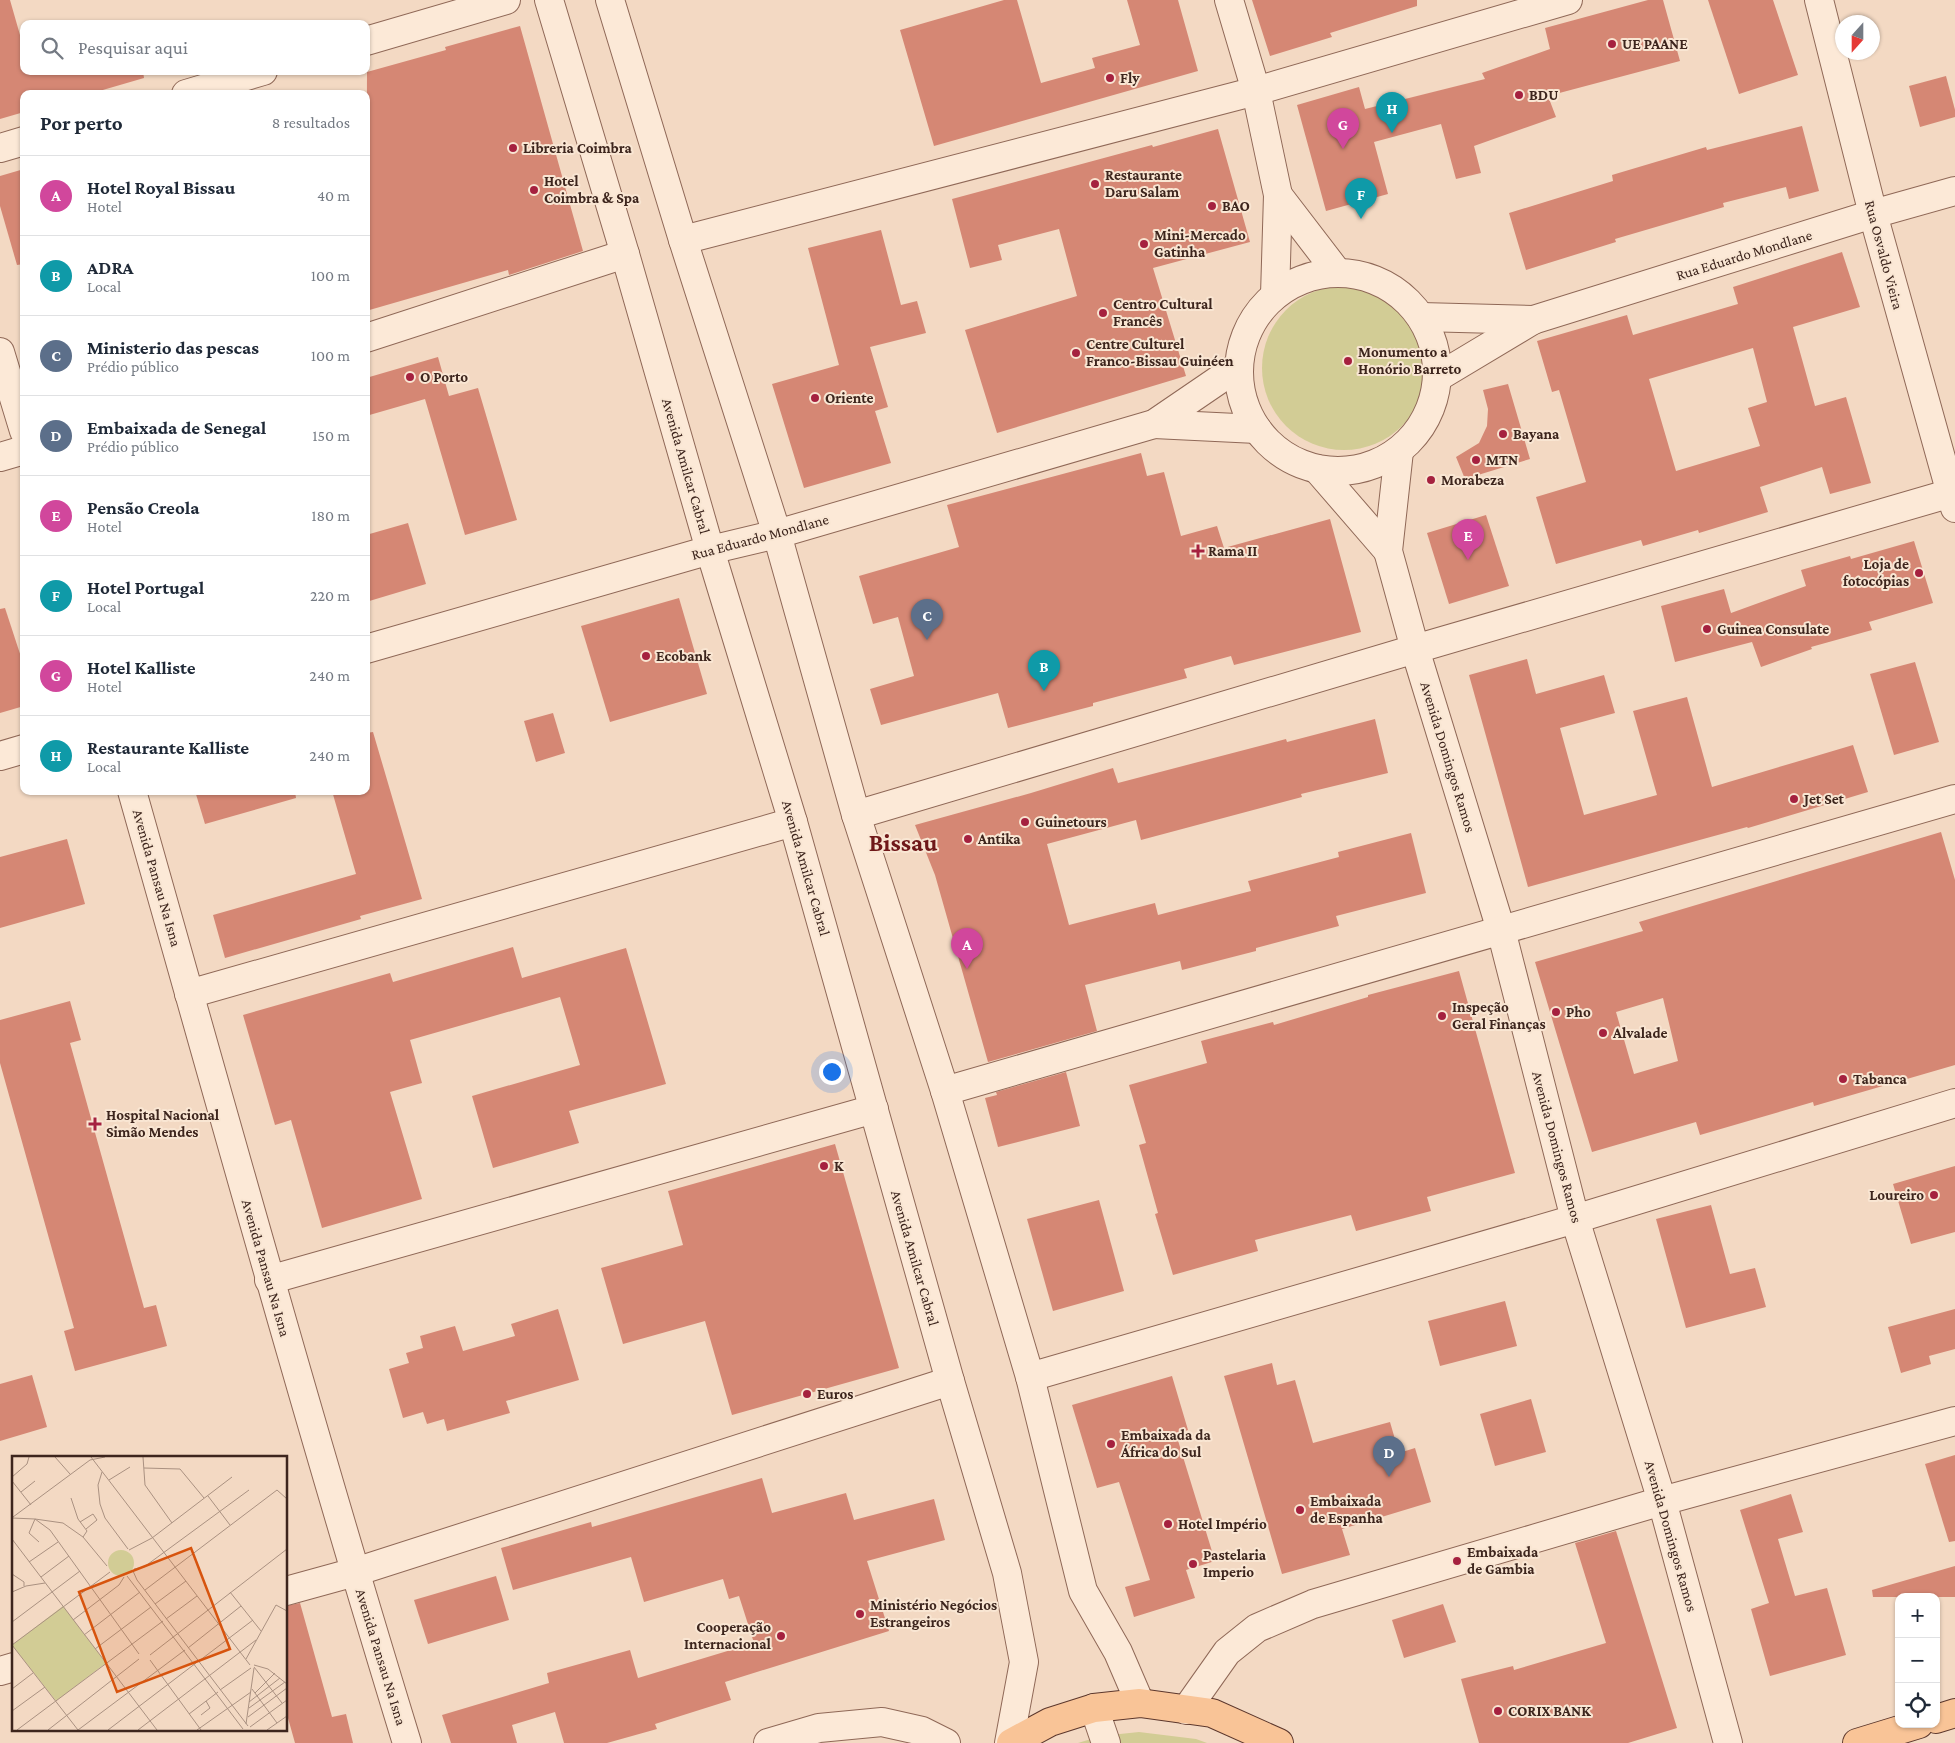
<!DOCTYPE html>
<html lang="pt">
<head>
<meta charset="utf-8">
<style>
	body { margin:0; font-family:"Crimson Pro",serif; background:#f2f2f3; color:#1f2937 }
	.controls { position:absolute; right:15px; bottom:15px; display:grid; overflow:hidden; border-radius:10px; box-shadow:0 1px 4px #0004 }
	.controls button { width:45px; height:45px; display:grid; place-items:center; padding:0; border:0; border-bottom:1px solid #e0e1e3; background:#fff; color:#1f2937; font:25px sans-serif }
	.compass { position:absolute; left:1835px; top:15px; width:45px; height:45px; border-radius:50%; background:#fff; box-shadow:0 1px 4px #0004; rotate:201deg }
	.you { position:absolute; left:831px; top:1071px; width:18px; height:18px; margin:-12px; border:4px solid #fff; border-radius:50%; background:#1a73e8; box-shadow:0 0 0 8px #1a73e833 }
	.badge { display:grid; place-items:center; width:32px; height:32px; border-radius:50%; background:#a5213f; color:#fff; font-size:16px; font-weight:700 }
	.pin { position:absolute; translate:-50% -41px; filter:drop-shadow(0 1px 2px #0008) }
	.pin::after { content:''; position:absolute; top:26px; width:18px; height:15px; background:inherit; clip-path:polygon(0 0,100% 0,50% 100%) }
	.list { margin:0; padding:0; list-style:none }
	h2 { display:flex; justify-content:space-between; align-items:center; height:65px; margin:0; padding:0 20px; font-size:21px }
	h2 small { font-size:16px; font-weight:400; color:#747a83 }
	.list li { display:grid; grid-template-columns:32px 1fr auto; gap:15px; align-items:center; box-sizing:border-box; height:80px; padding:0 20px; border-top:1px solid #e0e1e3 }
	.list b { display:block; font-size:19px; white-space:nowrap }
	.list p { margin:0; font-size:16px; white-space:nowrap; color:#747a83 }
	.list em { font-size:16px; font-style:normal; color:#747a83 }
	.icon { flex:none; width:28px; height:28px; fill:none; stroke:currentColor; stroke-width:2; stroke-linecap:round; stroke-linejoin:round }
	.map { position:relative; flex:none; width:1955px; height:1743px; overflow:hidden }
	.search { position:absolute; background:#fff; box-shadow:0 1px 4px #0004; left:20px; top:20px; width:350px; height:55px; display:flex; align-items:center; gap:12px; box-sizing:border-box; padding:0 18px; border-radius:10px; color:#747a83; font-size:19px }
	.panel { position:absolute; background:#fff; box-shadow:0 1px 4px #0004; left:20px; top:90px; width:350px; height:705px; border-radius:10px }
	.map>svg:first-child { display:block }
	.green { fill:#d2cc95 }
	.building { fill:#d58774; fill-rule:evenodd }
	.lines { fill:none; stroke-linecap:round; stroke-linejoin:round }
	.minor-casing { stroke:#8f6857; stroke-width:30 }
	.major-casing { stroke:#5c372c; stroke-width:30 }
	.minor { stroke:#fce9d7; stroke-width:28 }
	.major { stroke:#f9c497; stroke-width:28 }
	.poi-dot { fill:#a5213f; stroke:#f9e6d3; stroke-width:2 }
	.labels { text-anchor:middle; dominant-baseline:central; stroke-width:4; stroke-linejoin:round; paint-order:stroke }
	.poi-label { font-size:15px; font-weight:bold; fill:#3d251d; stroke:#f9e6d3; text-anchor:start }
	.street-label { font-size:15px; fill:#3d251d; stroke:#f9e6d3 }
	.town-label { font-size:25px; font-weight:bold; fill:#6f1819; stroke:#f9e6d3 }
	.inset-road { fill:none; stroke:#aa9181; stroke-width:1 }
	.view { fill:#d7540e; fill-opacity:0.15; stroke:#d7540e; stroke-width:2.5 }
	.inset-edge { fill:none; stroke:#3d251d; stroke-width:2.5 }
</style>
</head>
<body>
<div class="map">
<svg width="1955" height="1743" viewBox="0 0 1955 1743">
	<rect width="100%" height="100%" fill="#f3d9c3"/>
	<g class="green">
		<circle cx="1344" cy="368" r="82"/>
		<polygon points="1139,1732 1196,1739 1207,1743 1078,1743 1101,1736"/>
	</g>
	<g class="building">
		<polygon points="0,0 10,0 24,49 24,71 143,71 144,78 89,94 24,94 24,112 0,119"/>
		<polygon points="1004,0 1017,0 1041,83 1095,68 1092,58 1140,45 1127,0 1178,0 1198,71 934,146 900,30"/>
		<polygon points="1252,0 1417,0 1417,6 1330,33 1332,37 1270,56"/>
		<polygon points="1648,0 1663,0 1680,61 1548,96 1556,117 1474,146 1481,173 1456,179 1441,124 1374,142 1388,194 1326,211 1297,105 1359,87 1365,109 1485,79 1482,73 1550,49 1545,28"/>
		<polygon points="1708,0 1773,0 1798,75 1739,94"/>
		<polygon points="520,26 583,251 509,275 508,270 366,311 367,72 446,50 445,47"/>
		<polygon points="1946,76 1955,110 1955,117 1920,127 1909,86"/>
		<polygon points="1802,126 1819,191 1789,199 1786,187 1723,203 1724,207 1615,239 1616,242 1526,270 1509,213 1613,181 1612,175 1706,147 1707,150"/>
		<polygon points="1218,129 1250,242 1153,268 1186,376 997,433 965,330 1077,296 1059,229 998,245 1002,260 970,268 952,199 1152,145 1153,147"/>
		<polygon points="24,169 24,264 17,265 0,206 0,176"/>
		<polygon points="881,230 901,305 917,301 926,333 870,347 888,407 875,411 891,463 804,488 772,384 839,365 808,248"/>
		<path d="M1842 252 1860 307 1793 327 1815 406 1846 397 1871 483 1830 494 1822 467 1760 487 1768 512 1699 533 1698 530 1643 546 1641 540 1556 564 1536 497 1586 482 1559 390 1552 392 1537 341 1627 315 1633 335 1738 304 1733 287ZM1753 348 1767 402 1748 408 1760 446 1676 471 1649 379Z"/>
		<polygon points="438,357 449,396 478,388 517,520 465,535 425,399 366,416 366,378"/>
		<polygon points="1508,384 1530,459 1465,479 1456,457 1479,443 1487,426 1488,409 1483,390"/>
		<polygon points="1141,453 1147,476 1164,472 1181,536 1217,526 1224,548 1330,519 1361,632 1234,665 1231,656 1184,669 1187,678 1093,703 1093,706 1008,728 998,693 881,725 870,689 914,676 898,617 873,624 859,576 959,547 947,505"/>
		<polygon points="1486,515 1509,586 1449,604 1427,533"/>
		<polygon points="408,523 426,584 366,602 366,535"/>
		<polygon points="1914,541 1933,603 1869,622 1872,630 1811,647 1812,649 1761,667 1752,642 1675,662 1661,606 1724,589 1731,613 1806,586 1801,570 1850,556 1851,559"/>
		<polygon points="679,598 707,694 610,722 581,626"/>
		<polygon points="5,608 24,666 24,706 0,713 0,609"/>
		<polygon points="1527,659 1536,694 1604,675 1615,713 1560,728 1584,815 1657,795 1633,711 1687,697 1712,787 1853,745 1868,792 1748,828 1747,827 1528,887 1469,675"/>
		<polygon points="1915,662 1939,742 1894,755 1870,674"/>
		<polygon points="553,713 565,753 536,762 524,721"/>
		<polygon points="1375,719 1388,773 1301,794 1302,797 1141,840 1136,820 1047,844 1069,925 1155,903 1158,915 1251,891 1248,881 1339,857 1338,852 1411,833 1426,893 1336,916 1339,926 1256,948 1256,951 1182,970 1180,961 1085,985 1097,1031 988,1062 935,875 915,825 1031,793 1113,768 1118,783 1286,739 1287,742"/>
		<polygon points="373,732 422,899 360,916 361,919 225,958 213,915 356,874 332,791 366,791 366,733"/>
		<polygon points="195,791 295,791 296,798 205,824"/>
		<path d="M1941 832 1955 880V1065L1814 1106 1813 1102 1700 1135 1696 1122 1592 1152 1535 962 1643 931 1639 922ZM1663 998 1678 1061 1634 1074 1616 1012Z"/>
		<polygon points="67,839 85,904 0,928 0,857"/>
		<polygon points="513,947 522,978 626,948 666,1084 569,1111 579,1143 493,1168 472,1096 580,1065 560,997 410,1040 422,1083 390,1092 422,1199 322,1228 291,1120 275,1125 243,1015 390,973 393,982"/>
		<polygon points="1459,971 1515,1173 1427,1197 1431,1211 1356,1231 1351,1215 1255,1240 1258,1251 1173,1275 1155,1214 1158,1213 1139,1145 1146,1143 1129,1085 1207,1063 1201,1041 1273,1022 1274,1025 1368,997 1368,995"/>
		<polygon points="70,1001 81,1040 70,1043 144,1308 156,1305 167,1346 75,1371 64,1331 74,1328 0,1063 0,1020"/>
		<polygon points="1066,1072 1080,1126 998,1147 985,1098 997,1095 996,1092"/>
		<polygon points="835,1144 899,1368 732,1415 705,1321 623,1344 601,1268 683,1245 668,1191"/>
		<polygon points="1955,1166 1955,1232 1911,1244 1893,1184"/>
		<polygon points="1099,1200 1124,1291 1053,1311 1027,1219"/>
		<polygon points="1711,1205 1730,1274 1755,1268 1766,1307 1686,1328 1656,1219"/>
		<polygon points="1505,1301 1517,1346 1440,1366 1428,1321"/>
		<polygon points="558,1309 579,1380 506,1401 510,1413 447,1431 444,1419 427,1424 423,1412 403,1418 389,1369 409,1363 406,1353 423,1348 420,1336 455,1326 463,1351 515,1336 511,1324"/>
		<polygon points="1955,1309 1955,1349 1929,1356 1931,1364 1901,1373 1888,1327"/>
		<polygon points="1272,1363 1277,1385 1295,1380 1313,1443 1390,1422 1399,1453 1415,1448 1431,1502 1342,1529 1350,1555 1282,1574 1224,1376"/>
		<polygon points="32,1375 47,1427 0,1441 0,1384"/>
		<polygon points="1172,1376 1188,1430 1176,1434 1215,1561 1186,1570 1195,1598 1134,1617 1125,1587 1150,1580 1119,1482 1097,1488 1072,1405"/>
		<polygon points="1531,1399 1546,1452 1495,1466 1480,1414"/>
		<polygon points="1955,1455 1955,1541 1949,1542 1925,1464"/>
		<polygon points="762,1478 772,1513 846,1493 854,1520 934,1499 945,1540 867,1561 889,1631 725,1682 731,1700 655,1724 657,1729 607,1743 564,1743 555,1712 512,1725 517,1743 451,1743 442,1715 549,1683 547,1673 630,1650 638,1678 754,1643 739,1596 729,1599 723,1579 644,1602 631,1557 513,1590 501,1548 591,1522 592,1527"/>
		<polygon points="1791,1494 1803,1532 1778,1539 1795,1596 1827,1588 1846,1655 1770,1676 1751,1609 1769,1603 1740,1510"/>
		<polygon points="1616,1531 1677,1728 1628,1743 1479,1743 1461,1679 1513,1666 1514,1670 1606,1643 1575,1543"/>
		<polygon points="1955,1566 1955,1597 1873,1597 1872,1590"/>
		<polygon points="496,1576 509,1620 428,1644 414,1600"/>
		<polygon points="300,1603 332,1717 346,1714 353,1743 295,1743 286,1711 286,1606"/>
		<polygon points="1443,1604 1456,1642 1404,1658 1392,1620"/>
	</g>
	<g class="lines">
		<g class="minor-casing">
			<g id="minor">
				<polyline points="549,0 625,254 710,550 793,822 950,1381 1007,1573 1024,1662 1009,1743"/>
				<polyline points="610,0 683,240 777,534 856,815 945,1091 1030,1377 1083,1591 1118,1652 1140,1703"/>
				<polyline points="1229,0 1256,91 1278,195 1275,295"/>
				<polyline points="1819,0 1873,214 1955,508"/>
				<polyline points="366,41 506,0"/>
				<polyline points="186,94 263,71"/>
				<polyline points="0,148 24,141"/>
				<polyline points="1278,195 1337,272"/>
				<polyline points="683,240 1256,91 1568,0"/>
				<circle cx="1338" cy="372" r="99"/>
				<polyline points="1421,317 1533,320"/>
				<polyline points="366,338 625,254"/>
				<polyline points="0,352 24,431"/>
				<polyline points="1438,377 1533,320 1873,214 1955,191"/>
				<polyline points="1154,424 1257,429"/>
				<polyline points="1399,451 1388,551 1415,649 1501,930 1575,1219 1662,1501 1728,1743"/>
				<polyline points="0,457 24,450"/>
				<polyline points="1317,469 1388,551"/>
				<polyline points="366,649 710,550 777,534 1154,424 1239,366"/>
				<polyline points="0,756 24,749"/>
				<path d="M132 791C222 1109 310 1427 407 1743"/>
				<polyline points="856,815 1415,649 1955,492"/>
				<polyline points="189,994 793,822"/>
				<polyline points="945,1091 1955,799"/>
				<polyline points="269,1280 874,1109"/>
				<polyline points="1030,1377 1575,1219 1955,1103"/>
				<polyline points="286,1591 355,1572 950,1381"/>
				<polyline points="0,1671 14,1667"/>
				<polyline points="1094,1708 1106,1743"/>
				<polyline points="1186,1710 1227,1652 1257,1628 1313,1604 1662,1501 1955,1421"/>
				<polyline points="768,1743 819,1728 882,1722 922,1731 946,1743"/>
			</g>
		</g>
		<g class="major-casing">
			<g id="major">
				<polyline points="1936,1719 1955,1713"/>
				<polyline points="1011,1743 1050,1722 1094,1708 1140,1703 1212,1713 1279,1743"/>
				<polyline points="1857,1743 1919,1724"/>
			</g>
		</g>
		<use href="#minor" class="minor"/>
		<use href="#major" class="major"/>
	</g>
	<g class="poi-dot">
		<circle cx="1612" cy="44" r="5"/>
		<circle cx="1110" cy="78" r="5"/>
		<circle cx="1519" cy="95" r="5"/>
		<circle cx="513" cy="148" r="5"/>
		<circle cx="1095" cy="184" r="5"/>
		<circle cx="534" cy="190" r="5"/>
		<circle cx="1212" cy="206" r="5"/>
		<circle cx="1144" cy="244" r="5"/>
		<circle cx="1103" cy="313" r="5"/>
		<circle cx="1076" cy="353" r="5"/>
		<circle cx="1348" cy="361" r="5"/>
		<circle cx="410" cy="377" r="5"/>
		<circle cx="815" cy="398" r="5"/>
		<circle cx="1503" cy="434" r="5"/>
		<circle cx="1476" cy="460" r="5"/>
		<circle cx="1431" cy="480" r="5"/>
		<path d="M1195.5 543.5h5v5h5v5h-5v5h-5v-5h-5v-5h5z"/>
		<circle cx="1919" cy="573" r="5"/>
		<circle cx="1707" cy="629" r="5"/>
		<circle cx="646" cy="656" r="5"/>
		<circle cx="1794" cy="799" r="5"/>
		<circle cx="1025" cy="822" r="5"/>
		<circle cx="968" cy="839" r="5"/>
		<circle cx="1556" cy="1012" r="5"/>
		<circle cx="1442" cy="1016" r="5"/>
		<circle cx="1603" cy="1033" r="5"/>
		<circle cx="1843" cy="1079" r="5"/>
		<path d="M92.5 1116.5h5v5h5v5h-5v5h-5v-5h-5v-5h5z"/>
		<circle cx="824" cy="1166" r="5"/>
		<circle cx="1934" cy="1195" r="5"/>
		<circle cx="807" cy="1394" r="5"/>
		<circle cx="1111" cy="1444" r="5"/>
		<circle cx="1300" cy="1510" r="5"/>
		<circle cx="1168" cy="1524" r="5"/>
		<circle cx="1457" cy="1561" r="5"/>
		<circle cx="1193" cy="1564" r="5"/>
		<circle cx="860" cy="1614" r="5"/>
		<circle cx="781" cy="1636" r="5"/>
		<circle cx="1498" cy="1711" r="5"/>
	</g>
	<g class="labels">
		<g class="poi-label">
			<text x="1622" y="44">UE PAANE</text>
			<text x="1120" y="78">Fly</text>
			<text x="1529" y="95">BDU</text>
			<text x="523" y="148">Libreria Coimbra</text>
			<text x="1105" y="175">Restaurante<tspan x="1105" dy="17">Daru Salam</tspan></text>
			<text x="544" y="181">Hotel<tspan x="544" dy="17">Coimbra &amp; Spa</tspan></text>
			<text x="1222" y="206">BAO</text>
			<text x="1154" y="235">Mini-Mercado<tspan x="1154" dy="17">Gatinha</tspan></text>
			<text x="1113" y="304">Centro Cultural<tspan x="1113" dy="17">Francês</tspan></text>
			<text x="1086" y="344">Centre Culturel<tspan x="1086" dy="17">Franco-Bissau Guinéen</tspan></text>
			<text x="1358" y="352">Monumento a<tspan x="1358" dy="17">Honório Barreto</tspan></text>
			<text x="420" y="377">O Porto</text>
			<text x="825" y="398">Oriente</text>
			<text x="1513" y="434">Bayana</text>
			<text x="1486" y="460">MTN</text>
			<text x="1441" y="480">Morabeza</text>
			<text x="1208" y="551">Rama II</text>
			<text x="1909" y="564" text-anchor="end">Loja de<tspan x="1909" dy="17">fotocópias</tspan></text>
			<text x="1717" y="629">Guinea Consulate</text>
			<text x="656" y="656">Ecobank</text>
			<text x="1804" y="799">Jet Set</text>
			<text x="1035" y="822">Guinetours</text>
			<text x="978" y="839">Antika</text>
			<text x="1452" y="1007">Inspeção<tspan x="1452" dy="17">Geral Finanças</tspan></text>
			<text x="1566" y="1012">Pho</text>
			<text x="1613" y="1033">Alvalade</text>
			<text x="1853" y="1079">Tabanca</text>
			<text x="106" y="1115">Hospital Nacional<tspan x="106" dy="17">Simão Mendes</tspan></text>
			<text x="834" y="1166">K</text>
			<text x="1924" y="1195" text-anchor="end">Loureiro</text>
			<text x="817" y="1394">Euros</text>
			<text x="1121" y="1435">Embaixada da<tspan x="1121" dy="17">África do Sul</tspan></text>
			<text x="1310" y="1501">Embaixada<tspan x="1310" dy="17">de Espanha</tspan></text>
			<text x="1178" y="1524">Hotel Império</text>
			<text x="1467" y="1552">Embaixada<tspan x="1467" dy="17">de Gambia</tspan></text>
			<text x="1203" y="1555">Pastelaria<tspan x="1203" dy="17">Imperio</tspan></text>
			<text x="870" y="1605">Ministério Negócios<tspan x="870" dy="17">Estrangeiros</tspan></text>
			<text x="771" y="1627" text-anchor="end">Cooperação<tspan x="771" dy="17">Internacional</tspan></text>
			<text x="1508" y="1711">CORIX BANK</text>
		</g>
		<g class="street-label">
			<text transform="translate(1744 255) rotate(-17)">Rua Eduardo Mondlane</text>
			<text transform="translate(1884 255) rotate(75)">Rua Osvaldo Vieira</text>
			<text transform="translate(686 466) rotate(74)">Avenida Amilcar Cabral</text>
			<text transform="translate(760 537) rotate(-15)">Rua Eduardo Mondlane</text>
			<text transform="translate(1448 757) rotate(73)">Avenida Domingos Ramos</text>
			<text transform="translate(806 868) rotate(74)">Avenida Amilcar Cabral</text>
			<text transform="translate(157 878) rotate(74)">Avenida Pansau Na Isna</text>
			<text transform="translate(1557 1147) rotate(75)">Avenida Domingos Ramos</text>
			<text transform="translate(915 1258) rotate(74)">Avenida Amilcar Cabral</text>
			<text transform="translate(266 1268) rotate(74)">Avenida Pansau Na Isna</text>
			<text transform="translate(1671 1536) rotate(74)">Avenida Domingos Ramos</text>
			<text transform="translate(381 1657) rotate(73)">Avenida Pansau Na Isna</text>
		</g>
		<g class="town-label">
			<text x="903" y="842">Bissau</text>
		</g>
	</g>
	<g transform="translate(12 1456)">
		<rect width="275" height="275" fill="#f3d9c3"/>
		<path d="M96 107a13 13 0 1 1 26 0a13 13 0 1 1-26 0ZM51 150 94 207 44 245 0 189Z" fill="#d2cc95"/>
		<path class="inset-road" d="M43 1 58 18M79 1 238 209M131 1 133 29 160 67M132 12 168 13 192 42M90 16 86 29 88 48 93 62 116 93M0 21 15 8 17 1M97 24 118 11M0 25 19 49M9 36 23 25M196 40 218 69M59 42 66 63 75 75 71 81M1 61 78 4 93 1M0 62 23 63 38 74 127 198M68 66 81 58 85 64 74 73M0 83 145 274M27 86 17 77 23 63 51 67 71 81 95 110M117 94 140 82 220 21M17 106 46 86M122 113 132 111 237 34M121 115 125 124 236 270M0 118 12 126V130M115 120 231 273M29 121 57 100M133 134 265 34 275 43M0 136 14 130 33 127M218 136 249 175M143 148 174 125M154 163 185 140M61 164 107 129 112 121M0 166 68 115M72 179 128 136M0 189 66 274M0 189 98 116M176 192 229 150M83 193 139 151M138 199 275 93M234 203 264 149 275 155M138 204 189 274M187 205 241 164M242 209 256 213 275 228M242 211 270 247M0 233 21 217M240 233 265 267M208 234 239 212M243 237 263 217M237 246 268 222M237 252 273 226M0 255 33 231M177 258 206 236M189 259 198 252 194 245M236 261 275 232M234 268 242 212M238 271 275 244M5 274 151 165M36 274 127 203M66 274 173 194M96 274 184 207M126 274 244 184M185 274 239 236M255 274 275 260"/>
		<path class="view" d="M179 92 218 193 105 236 67 136Z"/>
		<rect width="275" height="275" class="inset-edge"/>
	</g>
</svg>
<div class="controls">
<button>+</button>
<button>−</button>
<button><svg class="icon" aria-label="locate" viewBox="0 0 24 24"><circle cx="12" cy="12" r="6"/><path d="M12 2v4M12 18v4M2 12h4M18 12h4"/></svg></button>
</div>
<svg class="compass" viewBox="-18 -18 36 36"><path d="M0-13l5 13h-10z" fill="#e53935"/><path d="M0 13l5-13h-10z" fill="#747a83"/></svg>
<div class="you"></div>
<div class="pin badge" style="left:967px;top:969px;background:#d1479c">A</div>
<div class="pin badge" style="left:1044px;top:691px;background:#0f9aa8">B</div>
<div class="pin badge" style="left:927px;top:640px;background:#5c6f8a">C</div>
<div class="pin badge" style="left:1389px;top:1477px;background:#5c6f8a">D</div>
<div class="pin badge" style="left:1468px;top:560px;background:#d1479c">E</div>
<div class="pin badge" style="left:1361px;top:219px;background:#0f9aa8">F</div>
<div class="pin badge" style="left:1343px;top:149px;background:#d1479c">G</div>
<div class="pin badge" style="left:1392px;top:133px;background:#0f9aa8">H</div>
<div class="search"><svg class="icon" aria-label="search" viewBox="0 0 24 24"><circle cx="10" cy="10" r="6"/><path d="M15 15l6 6"/></svg>Pesquisar aqui</div>
<section class="panel">
<h2>Por perto<small>8 resultados</small></h2>
<ul class="list">
<li><span class="badge" style="background:#d1479c">A</span><div><b>Hotel Royal Bissau</b><p>Hotel</p></div><em>40 m</em></li>
<li><span class="badge" style="background:#0f9aa8">B</span><div><b>ADRA</b><p>Local</p></div><em>100 m</em></li>
<li><span class="badge" style="background:#5c6f8a">C</span><div><b>Ministerio das pescas</b><p>Prédio público</p></div><em>100 m</em></li>
<li><span class="badge" style="background:#5c6f8a">D</span><div><b>Embaixada de Senegal</b><p>Prédio público</p></div><em>150 m</em></li>
<li><span class="badge" style="background:#d1479c">E</span><div><b>Pensão Creola</b><p>Hotel</p></div><em>180 m</em></li>
<li><span class="badge" style="background:#0f9aa8">F</span><div><b>Hotel Portugal</b><p>Local</p></div><em>220 m</em></li>
<li><span class="badge" style="background:#d1479c">G</span><div><b>Hotel Kalliste</b><p>Hotel</p></div><em>240 m</em></li>
<li><span class="badge" style="background:#0f9aa8">H</span><div><b>Restaurante Kalliste</b><p>Local</p></div><em>240 m</em></li>
</ul>
</section>
</div>
</body>
</html>
